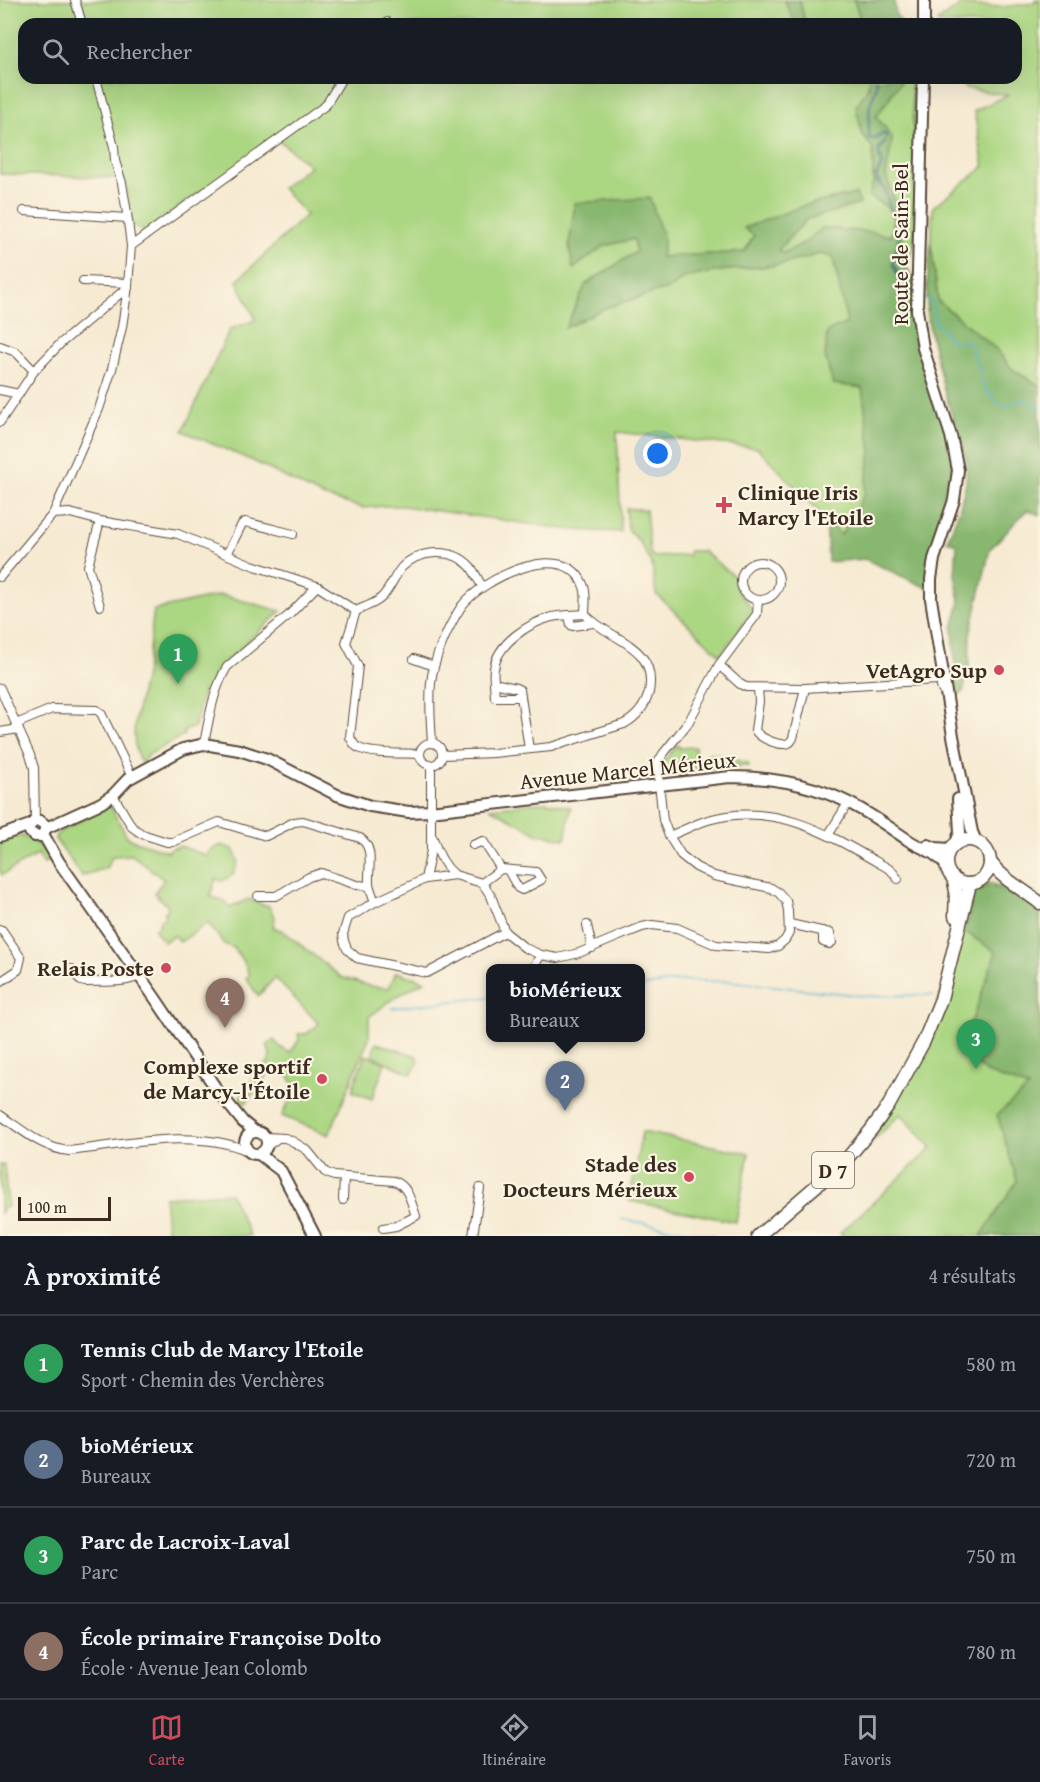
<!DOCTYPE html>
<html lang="fr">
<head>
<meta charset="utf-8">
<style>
	body { margin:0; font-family:"Gentium Book Plus",serif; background:#242831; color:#f1f3f6 }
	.scale { position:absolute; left:18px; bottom:15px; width:93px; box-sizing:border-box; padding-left:6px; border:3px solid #3b2a1e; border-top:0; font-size:16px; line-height:21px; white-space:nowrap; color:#3b2a1e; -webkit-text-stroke:4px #fcf5e5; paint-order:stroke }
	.you { position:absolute; left:658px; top:454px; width:21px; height:21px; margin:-15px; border:4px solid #fff; border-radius:50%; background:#1a73e8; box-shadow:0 0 0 9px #1a73e833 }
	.badge { display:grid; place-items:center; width:39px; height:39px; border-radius:50%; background:#d1495b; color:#fff; font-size:20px; font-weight:700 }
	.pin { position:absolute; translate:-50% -50px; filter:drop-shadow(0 2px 3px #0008) }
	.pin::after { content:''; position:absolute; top:32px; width:21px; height:18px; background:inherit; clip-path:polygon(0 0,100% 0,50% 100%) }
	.popup { position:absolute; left:486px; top:964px; width:159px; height:78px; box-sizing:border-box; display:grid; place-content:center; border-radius:12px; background:#171b24; filter:drop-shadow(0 2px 4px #0005); font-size:20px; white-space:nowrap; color:#9ea1a6 }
	.popup b { font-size:22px; color:#f1f3f6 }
	.popup::after { content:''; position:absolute; left:50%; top:100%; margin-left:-12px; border:12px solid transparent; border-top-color:#171b24 }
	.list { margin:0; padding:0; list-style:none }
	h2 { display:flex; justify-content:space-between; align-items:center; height:78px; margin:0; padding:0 24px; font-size:26px }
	h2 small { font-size:20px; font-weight:400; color:#9ea1a6 }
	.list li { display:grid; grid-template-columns:39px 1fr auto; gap:18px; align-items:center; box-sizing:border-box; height:96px; padding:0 24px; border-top:2px solid #363941 }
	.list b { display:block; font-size:22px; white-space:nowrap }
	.list p { margin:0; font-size:20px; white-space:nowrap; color:#9ea1a6 }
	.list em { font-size:20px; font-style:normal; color:#9ea1a6 }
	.icon { flex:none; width:33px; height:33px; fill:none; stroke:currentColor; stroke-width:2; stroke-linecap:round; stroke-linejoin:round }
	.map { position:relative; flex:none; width:1040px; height:1236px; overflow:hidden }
	.search { position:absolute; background:#171b24; box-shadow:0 6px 24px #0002; left:18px; right:18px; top:18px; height:66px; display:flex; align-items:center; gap:15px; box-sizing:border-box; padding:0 21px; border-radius:18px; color:#9ea1a6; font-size:22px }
	.sheet { height:462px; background:#171b24 }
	nav { display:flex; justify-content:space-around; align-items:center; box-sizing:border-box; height:84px; border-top:2px solid #363941; background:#171b24; font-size:16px; color:#9ea1a6 }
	nav a { display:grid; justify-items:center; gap:3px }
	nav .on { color:#d1495b }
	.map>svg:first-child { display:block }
	.green { fill:#abd682; stroke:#738050; stroke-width:1.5 }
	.forest { fill:#88b770; stroke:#627047; stroke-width:1.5 }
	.water { fill:#52b2d1; stroke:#466e78; stroke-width:1.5 }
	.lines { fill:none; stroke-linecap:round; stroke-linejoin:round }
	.stream { stroke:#52b2d1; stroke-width:1.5 }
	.street-casing { stroke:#574739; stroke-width:10 }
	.secondary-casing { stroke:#574739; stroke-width:14 }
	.primary-casing { stroke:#574739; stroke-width:15 }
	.street { stroke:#fff; stroke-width:8 }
	.secondary { stroke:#fff; stroke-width:10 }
	.primary { stroke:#fff; stroke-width:12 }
	.poi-dot { fill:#d1495b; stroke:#fcf5e5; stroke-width:2 }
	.labels { text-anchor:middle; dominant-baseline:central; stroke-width:4.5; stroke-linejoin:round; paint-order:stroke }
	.shield { fill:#fcf5e5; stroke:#75675a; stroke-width:1.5 }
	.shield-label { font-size:21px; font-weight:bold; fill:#3b2a1e }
	.street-label { font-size:22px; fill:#3b2a1e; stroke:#fcf5e5 }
	.poi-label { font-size:22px; font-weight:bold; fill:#3b2a1e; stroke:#fcf5e5; text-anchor:end }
</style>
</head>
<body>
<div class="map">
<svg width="1040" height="1236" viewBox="0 0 1040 1236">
	<rect width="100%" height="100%" fill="#fcf5e5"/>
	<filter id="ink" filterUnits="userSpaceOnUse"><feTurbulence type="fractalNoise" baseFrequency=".0167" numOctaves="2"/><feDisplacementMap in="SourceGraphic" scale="12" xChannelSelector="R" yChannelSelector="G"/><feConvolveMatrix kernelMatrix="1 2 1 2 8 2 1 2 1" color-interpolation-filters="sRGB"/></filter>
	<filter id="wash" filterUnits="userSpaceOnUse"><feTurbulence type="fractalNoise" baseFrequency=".008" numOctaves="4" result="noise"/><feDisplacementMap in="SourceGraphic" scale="24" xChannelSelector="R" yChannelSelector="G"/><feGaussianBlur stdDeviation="1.35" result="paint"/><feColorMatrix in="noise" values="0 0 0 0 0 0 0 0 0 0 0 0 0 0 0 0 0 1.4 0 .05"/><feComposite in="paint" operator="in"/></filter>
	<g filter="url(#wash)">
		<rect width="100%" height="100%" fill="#f6ead2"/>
		<g class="green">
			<polygon points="0,0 784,0 796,24 24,24 24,78 869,78 862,134 873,149 873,183 869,196 887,207 894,218 891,237 872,232 822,228 806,242 784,253 778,250 807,219 860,204 855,194 806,205 745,228 754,236 744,252 661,257 650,198 573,268 604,246 635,239 636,252 586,284 566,327 605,308 673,287 683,278 719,271 779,265 820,254 833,257 862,388 871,451 864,495 841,536 758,448 617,432 621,532 572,530 403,506 384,506 363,508 322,496 253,461 183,431 230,329 256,320 237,281 306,215 282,188 310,166 276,138 144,232 132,224 125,178 0,174"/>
			<polygon points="800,0 854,0 862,24 800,24 804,19"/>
			<polygon points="1035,0 1040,0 1040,386 1012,369 997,350 938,301 931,242 933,207 984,167 974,111 1007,95 965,88 956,78 1016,78 1016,24 938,24 938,21 961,5 1003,7 1034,3"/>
			<polygon points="903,78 911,78 915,158 915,243 905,265 900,217 886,176 892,139 876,117"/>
			<path d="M626 508 646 510 650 553 654 557 689 555V551H703L735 577C733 591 745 598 751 608V614L720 655 656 594 652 565 641 544 628 529Z"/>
			<path d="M221 595 281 611 219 668 215 674 211 693 203 691 195 726 183 732 184 735 148 755 145 760 141 763C126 736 140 702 145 675 149 654 151 631 154 610Z"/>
			<polygon points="677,745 679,746 679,748 695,747 695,763 707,763 708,754 713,754 748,763 749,766 733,766 669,772 664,766 663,762"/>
			<polygon points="546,802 571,807 565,839 539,834 490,808"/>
			<polygon points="110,805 126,835 132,840 169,852 170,849 180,846 207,856 209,851 221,845 233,849 238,861 233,875 222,881 216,879 210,896 226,902 230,908 248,899 266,906 268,905 275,918 273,927 283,931 341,977 369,986 389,988 396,972 425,981 394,998 369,1017 369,1038 329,1135 282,1116 296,1087 286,1072 280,1067 276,1071 272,1069 245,1104 240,1097 256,1075 262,1070 269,1061 270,1054 267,1045 274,1040 280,1047 290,1053 299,1040 298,1034 306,1034 319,1024 275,978 258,996 246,978 249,976 246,966 234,948 224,944 208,923 180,942 175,935 164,942 154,929 160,925 159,921 166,916 164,913 168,909 167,905 154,893 164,880 132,855 113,856 106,868 82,876 55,839 56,835 59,832"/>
			<polygon points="23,836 41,846 50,859 44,864 38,854 2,875 0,872 0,843 12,837"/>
			<path d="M989 883C1009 887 1024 898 1040 910V1236H843L840 1233 932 1148 901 1114 861 1152 857 1150 924 1049 972 891Z"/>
			<polygon points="376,1043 417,1056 419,1062 411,1074 372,1055"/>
			<polygon points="365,1055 385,1063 372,1099 352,1091"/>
			<polygon points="642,1132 749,1153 736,1222 629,1201"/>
			<polygon points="0,1165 4,1165 8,1207 2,1208 1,1214 0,1214"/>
			<polygon points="230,1193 250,1236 168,1236 164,1197"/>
		</g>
		<g class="forest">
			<polygon points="784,0 800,0 804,19 800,24 796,24"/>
			<polygon points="854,0 894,0 896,15 903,24 862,24"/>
			<polygon points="869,78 903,78 876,117 885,127 892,139 886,176 900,217 905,265 914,280 914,315 950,445 954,481 927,588 865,559 828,562 826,520 841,535 864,495 871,451 862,388 833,384 825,356 827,332 847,323 833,257 820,254 779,265 719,271 683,278 673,287 605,308 565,328 586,284 636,252 634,239 604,246 573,269 569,245 575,203 650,198 664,240 661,257 744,252 754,236 744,228 806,205 856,194 860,204 807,219 778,250 784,253 806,242 822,228 872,232 891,236 894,218 887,207 869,196 873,183 873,149 862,134 856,106 869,87"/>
			<polygon points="911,78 918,78 915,158"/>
			<polygon points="931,242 938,301 997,350 1012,369 1040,386 1040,515 1027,510 990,549 970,635 969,669 963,692 955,698 956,679 953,628 960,601 955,575 957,544 947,541 959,511 966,483 967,462 944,390 930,332 927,312 927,284"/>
			<path d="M989 886C1009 891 1024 900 1040 913V1236H981L1017 1181 997 1115 1028 1088 987 1073 958 1049 974 1015 996 952 965 932 975 893Z"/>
		</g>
		<path class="water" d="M875 78H877V87L870 106 869 135 871 137H876L883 132 887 135 885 143 879 151 883 164 876 178 885 188 890 206 898 218 899 245 893 263C902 277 897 287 915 294V295C895 288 902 278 892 265L898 242V222L890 209 884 189 877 182 875 177 881 165 878 150 886 139V136L883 134 877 139H870L868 137 869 107 876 86Z"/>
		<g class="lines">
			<g class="stream">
				<path d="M923 298 932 301 936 325 943 329 950 341H965L970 343C972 353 976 361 980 370 982 374 981 379 983 384 984 388 997 403 1001 405 1009 409 1015 400 1023 400 1029 400 1034 406 1040 408"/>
				<polyline points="640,987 677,981 728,981 865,996 933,995"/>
				<polyline points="392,1008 490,997"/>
				<polyline points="621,1219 714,1236"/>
			</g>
		</g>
	</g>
	<g filter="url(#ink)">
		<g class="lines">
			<g class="street-casing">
				<g id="street">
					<polyline points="75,0 82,24"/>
					<polyline points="386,24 388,22"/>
					<polyline points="96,78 114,147 115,161 122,183 127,213 131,246"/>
					<polyline points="24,211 127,218"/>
					<polyline points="83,281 128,283"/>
					<polyline points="0,346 16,352 34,371"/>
					<polyline points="0,390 19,394"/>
					<polyline points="0,422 34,371 61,343 128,287"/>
					<path d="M53 514 70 513 100 521 178 534 252 565 317 586 356 611 346 643 358 666 350 737C352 741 354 746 359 748 371 755 404 753 419 754"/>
					<polyline points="227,554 242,524 245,522 293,534"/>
					<circle cx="760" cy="581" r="19"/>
					<polyline points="0,577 53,514 99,409 112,369 122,327 128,286 131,246 326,105 342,78"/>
					<polyline points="100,606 88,566 100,521"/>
					<path d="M356 611C364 607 375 604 381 598 390 590 394 576 402 567 419 550 452 547 470 566 475 572 478 580 482 586"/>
					<polyline points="569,615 571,625 573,626 593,623"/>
					<polyline points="414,659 434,666"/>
					<polyline points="719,665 740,684 746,687 805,688 937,680 940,682 942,690"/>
					<polyline points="494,683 495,697 521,697"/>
					<polyline points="0,688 30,755 34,768 35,821"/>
					<path d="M758 688 759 702 755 730C759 738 777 745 786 744 791 743 791 741 793 738L805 688"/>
					<polyline points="16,724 52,709 97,710 101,713 132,777"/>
					<polyline points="0,732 19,729"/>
					<circle cx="431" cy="754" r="11"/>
					<path d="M432 743C431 724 429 703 431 683 433 660 448 627 461 607 481 579 567 536 584 587 587 595 585 605 585 614"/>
					<path d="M204 744C209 719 213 690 227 667L289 615 317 586"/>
					<path d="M529 749 520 690 516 688 494 683C494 679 493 673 494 669 497 643 529 623 552 617 562 615 574 615 585 614"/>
					<path d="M442 755 494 753 551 747 624 724C637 717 645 707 649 692 658 644 609 641 585 614"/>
					<path d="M113 795 132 827 142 834 167 842H173L219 822 266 836 294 822 303 821 360 838C375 848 368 867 369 883 370 890 373 896 375 902"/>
					<polyline points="829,834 848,803"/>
					<path d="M669 836C682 831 695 824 708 820 778 800 833 837 891 870L898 879"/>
					<path d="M433 838C437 852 443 865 455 875"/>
					<polyline points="473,845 483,841 501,869"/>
					<polyline points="425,879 431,850 431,765"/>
					<polyline points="482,883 501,869 536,872 541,880 522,890 518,888 508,870"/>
					<polyline points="258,896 276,896 309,877 321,873 357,885 369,886"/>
					<polyline points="790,924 830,933 832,942 829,944 823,942 823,931"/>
					<polyline points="587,925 592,948"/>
					<polyline points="0,930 2,930 21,958 18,970 0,982"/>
					<polyline points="505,932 427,973 357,958 347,949 344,941 343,934 348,918 375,902 425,879 455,875 482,883 491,896 505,932 525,948 541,955 558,958 579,953 617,937 642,927 652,925 677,928 716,945 769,949 778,946 785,940 789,933 788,911 786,901 779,893 771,888 714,876 696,867 681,855 669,836 663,820 658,774 657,764 663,754 688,723 719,665 757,614 758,600"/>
					<polyline points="533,968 541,955"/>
					<path d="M71 969 81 981 85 982C102 981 124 984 139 976"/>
					<path d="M0 1115C22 1130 42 1148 69 1151 124 1145 196 1128 248 1151"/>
					<path d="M266 1137 285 1138 292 1141 307 1150 325 1172 334 1176 394 1181C409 1186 411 1203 416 1216L396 1226 383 1228"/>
					<polyline points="267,1146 278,1138"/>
					<polyline points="343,1200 344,1177"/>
					<polyline points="473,1236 480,1188"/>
				</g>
			</g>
			<g class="secondary-casing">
				<g id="secondary">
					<polyline points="924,24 924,0"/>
					<polyline points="923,78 917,310 923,348 951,436 958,470 954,500 934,559 931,579 931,599 953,736 972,832 976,841"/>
					<path d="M46 828 101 803 113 795 128 779 183 749 204 744 239 750 267 759 337 795 370 806 409 812 430 811 730 777C777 777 822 786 862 810 878 819 893 830 908 840 922 849 936 852 946 865"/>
					<polyline points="43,834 59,862 155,998 217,1090 243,1122 254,1131"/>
					<polyline points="0,836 30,825 35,821 40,821 45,825 45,830 42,836 35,836 30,832"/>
					<polyline points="956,843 960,832 958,799"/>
					<polyline points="928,845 936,848 949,849"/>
					<circle cx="256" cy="1143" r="11"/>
					<polyline points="259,1154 281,1171 315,1236"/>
				</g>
			</g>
			<g class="primary-casing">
				<g id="primary">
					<circle cx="968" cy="862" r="22"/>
					<path d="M990 862C1003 880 1023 889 1040 903"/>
					<polyline points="953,878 956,891 955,916"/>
					<polyline points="758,1236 845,1161 871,1130 889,1105 924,1041 941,999 970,884"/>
				</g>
			</g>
			<use href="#street" class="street"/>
			<use href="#secondary" class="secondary"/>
			<use href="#primary" class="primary"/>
		</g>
	</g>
	<g class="poi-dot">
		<path d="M721 496h6v6h6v6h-6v6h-6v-6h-6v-6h6z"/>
		<circle cx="999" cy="670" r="6"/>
		<circle cx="166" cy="968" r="6"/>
		<circle cx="322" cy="1079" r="6"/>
		<circle cx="689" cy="1177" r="6"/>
	</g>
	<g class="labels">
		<rect class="shield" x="812" y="1152" width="42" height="36" rx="4.5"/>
		<g class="shield-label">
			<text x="833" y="1170">D 7</text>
		</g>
		<g class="street-label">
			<text transform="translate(900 244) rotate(-90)">Route de Sain-Bel</text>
			<text transform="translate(628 770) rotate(-6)">Avenue Marcel Mérieux</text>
		</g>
		<g class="poi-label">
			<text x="738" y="492" text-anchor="start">Clinique Iris<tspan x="738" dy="25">Marcy l'Etoile</tspan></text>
			<text x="987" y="670">VetAgro Sup</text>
			<text x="154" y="968">Relais Poste</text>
			<text x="310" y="1066">Complexe sportif<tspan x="310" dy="25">de Marcy-l'Étoile</tspan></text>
			<text x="677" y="1164">Stade des<tspan x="677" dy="25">Docteurs Mérieux</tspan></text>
		</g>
	</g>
</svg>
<div class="scale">100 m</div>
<div class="you"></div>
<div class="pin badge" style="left:178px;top:684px;background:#2e9e5b">1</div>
<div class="pin badge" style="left:565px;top:1111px;background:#5c6f8a">2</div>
<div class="popup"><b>bioMérieux</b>Bureaux</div>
<div class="pin badge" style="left:976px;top:1069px;background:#2e9e5b">3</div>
<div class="pin badge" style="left:225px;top:1028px;background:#8d6e63">4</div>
<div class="search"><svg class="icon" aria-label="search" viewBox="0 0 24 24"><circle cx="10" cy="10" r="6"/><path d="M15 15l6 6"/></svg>Rechercher</div>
</div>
<section class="sheet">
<h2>À proximité<small>4 résultats</small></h2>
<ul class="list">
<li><span class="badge" style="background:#2e9e5b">1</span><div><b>Tennis Club de Marcy l'Etoile</b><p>Sport · Chemin des Verchères</p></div><em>580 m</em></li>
<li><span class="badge" style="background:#5c6f8a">2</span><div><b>bioMérieux</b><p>Bureaux</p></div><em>720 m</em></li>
<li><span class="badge" style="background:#2e9e5b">3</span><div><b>Parc de Lacroix-Laval</b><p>Parc</p></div><em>750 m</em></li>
<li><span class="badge" style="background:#8d6e63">4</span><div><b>École primaire Françoise Dolto</b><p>École · Avenue Jean Colomb</p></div><em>780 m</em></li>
</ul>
</section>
<nav>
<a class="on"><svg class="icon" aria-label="map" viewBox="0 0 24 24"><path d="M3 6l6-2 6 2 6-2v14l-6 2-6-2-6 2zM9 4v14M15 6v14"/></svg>Carte</a>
<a><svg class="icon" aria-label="directions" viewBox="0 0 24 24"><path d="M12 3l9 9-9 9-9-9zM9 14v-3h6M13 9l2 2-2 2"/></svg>Itinéraire</a>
<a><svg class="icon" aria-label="saved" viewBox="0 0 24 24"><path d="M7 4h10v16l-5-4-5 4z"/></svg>Favoris</a>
</nav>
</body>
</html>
